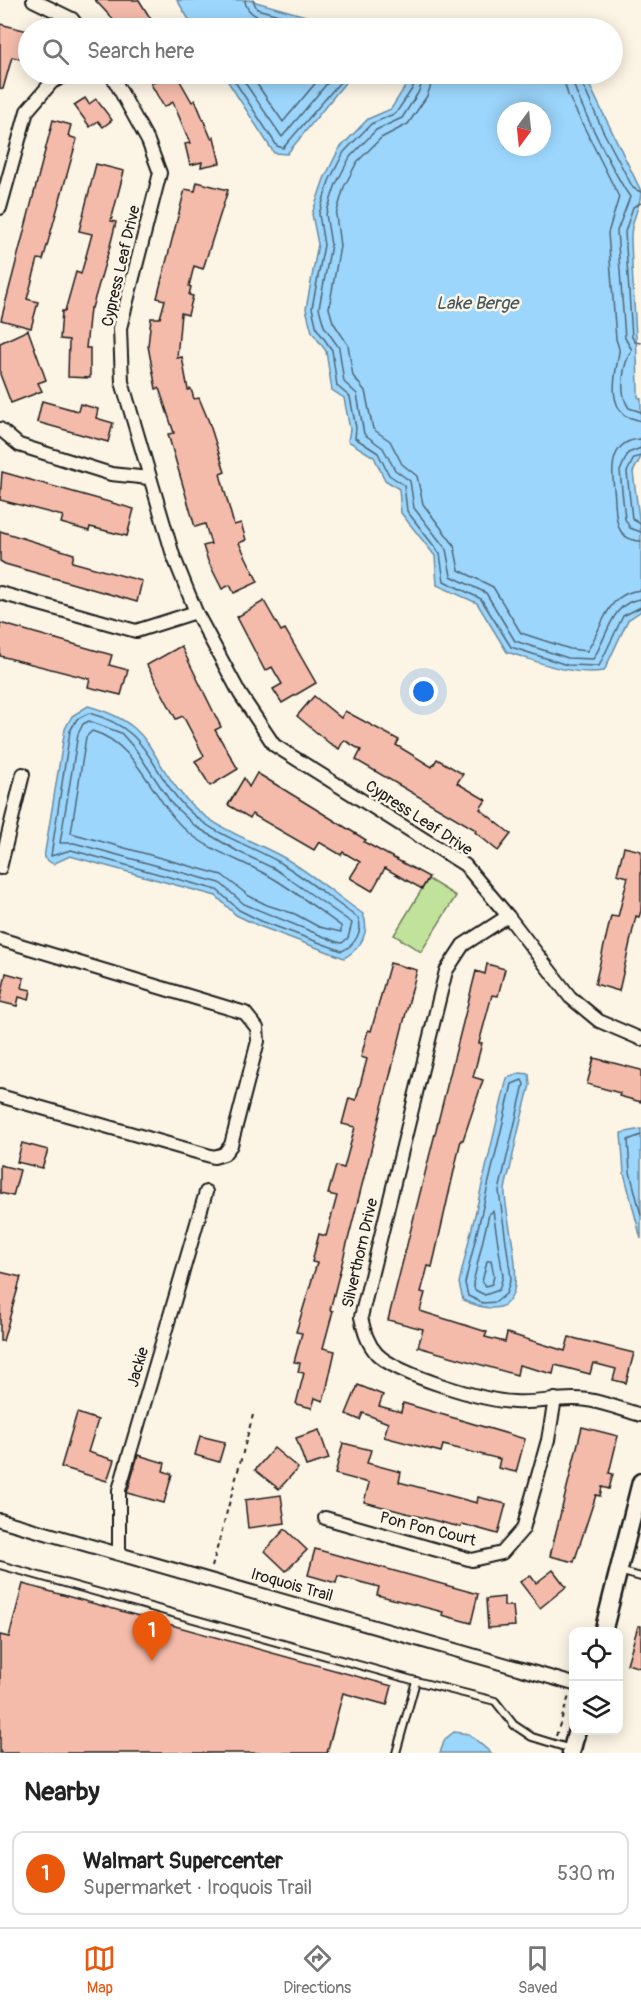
<!DOCTYPE html>
<html lang="en">
<head>
<meta charset="utf-8">
<style>
	body { margin:0; font-family:Pangolin,sans-serif; background:#f2f2f2; color:#222 }
	.controls { position:absolute; right:18px; bottom:18px; display:grid; overflow:hidden; border-radius:12px; box-shadow:0 3px 15px #0003 }
	.controls button { width:54px; height:54px; display:grid; place-items:center; padding:0; border:0; border-bottom:2px solid #e0e0e0; background:#fff; color:#222; font:30px sans-serif }
	.compass { position:absolute; left:497px; top:102px; width:54px; height:54px; border-radius:50%; background:#fff; box-shadow:0 3px 15px #0003; rotate:195deg }
	.you { position:absolute; left:424px; top:692px; width:21px; height:21px; margin:-15px; border:4px solid #fff; border-radius:50%; background:#1a73e8; box-shadow:0 0 0 9px #1a73e833 }
	.badge { display:grid; place-items:center; width:39px; height:39px; border-radius:50%; background:#ea580c; color:#fff; font-size:20px; font-weight:700 }
	.pin { position:absolute; translate:-50% -50px; filter:drop-shadow(0 2px 3px #0008) }
	.pin::after { content:''; position:absolute; top:32px; width:21px; height:18px; background:inherit; clip-path:polygon(0 0,100% 0,50% 100%) }
	.list { margin:0; padding:0; list-style:none }
	h2 { display:flex; justify-content:space-between; align-items:center; height:78px; margin:0; padding:0 24px; font-size:26px }
	h2 small { font-size:20px; font-weight:400; color:#767676 }
	.list li { display:grid; grid-template-columns:39px 1fr auto; gap:18px; align-items:center; box-sizing:border-box; height:84px; margin:0 12px 12px; padding:0 12px; border:2px solid #e0e0e0; border-radius:12px }
	.list b { display:block; font-size:22px; white-space:nowrap }
	.list p { margin:0; font-size:20px; white-space:nowrap; color:#767676 }
	.list em { font-size:20px; font-style:normal; color:#767676 }
	.icon { flex:none; width:33px; height:33px; fill:none; stroke:currentColor; stroke-width:2; stroke-linecap:round; stroke-linejoin:round }
	.map { position:relative; flex:none; width:641px; height:1753px; overflow:hidden }
	.search { position:absolute; background:#fff; box-shadow:0 3px 15px #0003; left:18px; right:18px; top:18px; height:66px; display:flex; align-items:center; gap:15px; box-sizing:border-box; padding:0 21px; border-radius:33px; color:#767676; font-size:22px }
	.sheet { height:174px; background:#fff }
	nav { display:flex; justify-content:space-around; align-items:center; box-sizing:border-box; height:84px; border-top:2px solid #e0e0e0; background:#fff; font-size:16px; color:#767676 }
	nav a { display:grid; justify-items:center; gap:3px }
	nav .on { color:#ea580c }
	.map>svg:first-child { display:block }
	.green { fill:#c1e29b; stroke:#6e7f5c; stroke-width:1.5 }
	.water { fill:#9cd6fc; stroke:#698ca2; stroke-width:1.5; fill-rule:evenodd }
	.lines { fill:none; stroke-linecap:round; stroke-linejoin:round }
	.shore { stroke:#4f6676; stroke-width:1.5 }
	.building { fill:#f4bbaa; stroke:#1c1c1c; stroke-width:1.5 }
	.lane-casing { stroke:#1c1c1c; stroke-width:10 }
	.street-casing { stroke:#1c1c1c; stroke-width:16 }
	.secondary-casing { stroke:#1c1c1c; stroke-width:21 }
	.path { stroke:#1c1c1c; stroke-width:2; stroke-dasharray:4.5 4.5; stroke-linecap:butt }
	.lane { stroke:#fcf5e5; stroke-width:6 }
	.street { stroke:#fcf5e5; stroke-width:12 }
	.secondary { stroke:#fcf5e5; stroke-width:16 }
	.labels { text-anchor:middle; dominant-baseline:central; stroke-width:5; stroke-linejoin:round; paint-order:stroke }
	.street-label { font-size:16px; fill:#1c1c1c; stroke:#fcf5e5 }
	.water-label { font-size:18px; font-style:italic; fill:#42545f; stroke:#fcf5e5 }
</style>
</head>
<body>
<div class="map">
<svg width="641" height="1753" viewBox="0 0 641 1753">
	<rect width="100%" height="100%" fill="#fcf5e5"/>
	<filter id="ink" filterUnits="userSpaceOnUse"><feTurbulence type="fractalNoise" baseFrequency=".0167" numOctaves="2"/><feDisplacementMap in="SourceGraphic" scale="12" xChannelSelector="R" yChannelSelector="G"/><feConvolveMatrix kernelMatrix="1 2 1 2 8 2 1 2 1" color-interpolation-filters="sRGB"/></filter>
	<g filter="url(#ink)">
		<polygon class="green" points="428,879 456,896 421,952 394,935"/>
		<g class="water">
			<polygon points="177,0 249,0 348,28 194,28"/>
			<polygon points="223,74 356,74 344,84 287,154 274,153"/>
			<path d="M413 74H584L641 191C641 206 631 220 631 236 632 290 638 343 638 397L641 399V457L633 472 641 533V611L628 620 604 671C570 676 539 662 507 652L477 603 437 585 435 556 401 513 399 489 385 480 374 457 348 441 350 429 344 398 332 390 326 351 312 332 306 309 318 244 312 214 324 179 339 149 368 119 391 109ZM506 111H542V147H506Z"/>
			<path d="M88 706C154 724 146 753 184 797 210 827 247 838 281 856 310 872 336 895 363 914 371 933 360 949 344 958L259 926 236 915 216 896 70 856 53 864 44 858 65 729 72 716Z"/>
			<path d="M520 1073 529 1074 530 1085C523 1111 516 1138 511 1165 509 1174 505 1184 505 1192 505 1230 547 1338 463 1300L459 1283 507 1078Z"/>
			<polygon points="641,1129 641,1239 624,1173 621,1133"/>
			<polygon points="454,1732 469,1734 491,1753 440,1753 445,1739"/>
		</g>
		<g class="lines">
			<g class="shore">
				<path d="M245 0C246 21 282 24 299 28"/>
				<polyline points="253,0 257,9 326,28"/>
				<polyline points="230,74 277,146 283,148 347,74"/>
				<polyline points="239,74 282,137 335,74"/>
				<polyline points="250,74 283,122 323,74"/>
				<polyline points="418,74 412,89 396,113 371,124 344,152 329,181 319,214 324,245 312,308 317,329 332,350 337,386 350,397 356,428 355,438 378,453 389,475 404,485 407,511 440,554 444,581 481,599 511,647 567,665 599,666 623,616 641,607"/>
				<path d="M426 74 418 93 402 118 376 130 350 157 336 184 326 214 331 245 319 308 324 326 339 348 344 382 357 394 364 434 383 448 395 470 410 481 414 508 446 549 451 576 486 593 515 641 568 658 593 659C607 639 611 601 641 599"/>
				<path d="M435 74 427 96 408 124 381 138 357 162 344 187 336 215 340 246 329 308 333 322 348 345 353 376 365 391 373 429 390 441 402 464 417 476 423 504 454 545 459 570 493 587 521 633 570 649 587 651C603 628 606 592 641 590"/>
				<path d="M562 74 568 95 619 197 608 233 616 339C617 343 620 349 619 352 616 372 607 400 625 416L641 421"/>
				<path d="M571 74C572 92 618 180 630 197L617 231 625 338 632 350C623 363 618 393 629 408L641 412"/>
				<polyline points="578,74 603,131 633,188 641,192"/>
				<polyline points="641,203 633,207 625,232 632,337 635,342 641,343"/>
				<path d="M641 439C611 440 611 468 614 489 617 511 611 540 641 541"/>
				<polyline points="641,448 628,453 620,471 625,519 630,528 641,532"/>
				<polyline points="641,456 634,458 627,472 632,519 641,524"/>
				<path d="M89 713C145 728 146 759 178 799 204 832 244 842 279 862 306 878 332 900 358 918 364 931 354 946 342 951L261 921 239 910 217 890 71 850 51 856 70 731 77 719Z"/>
				<polygon points="89,721 121,733 136,750 172,804 195,826 237,851 275,869 352,923 348,938 342,943 337,942 244,904 220,883 74,843 60,843 78,734 83,724"/>
				<path d="M92 731C139 744 153 803 188 832 212 852 243 861 269 876 294 890 318 910 341 926V932L319 927 295 914 267 905 249 896 222 875 71 833 86 737Z"/>
				<polygon points="522,1080 524,1084 499,1191 511,1278 506,1294 496,1302 483,1303 468,1296 465,1283 512,1084"/>
				<polyline points="641,1135 628,1140 630,1172 641,1215"/>
				<polygon points="493,1211 503,1276 499,1290 485,1295 475,1290 473,1283 489,1214"/>
				<polygon points="491,1260 494,1276 492,1284 486,1286 482,1282 487,1261"/>
			</g>
		</g>
		<g class="building">
			<polygon points="95,0 139,0 154,24 147,28 121,28"/>
			<polygon points="0,24 28,31 28,51 23,50 20,59 12,57 3,89 0,88"/>
			<polygon points="170,74 176,74 192,102 195,100 211,138 214,137 220,163 201,167 202,162 190,165 185,144 190,143 173,102 164,107 151,84"/>
			<polygon points="85,98 89,104 96,99 112,120 103,127 98,121 90,127 74,105"/>
			<polygon points="53,120 71,125 68,136 77,139 43,260 38,259 27,299 38,302 31,328 1,320"/>
			<polygon points="96,164 124,171 111,221 116,222 110,246 92,308 90,308 86,348 90,348 90,378 68,377 69,340 60,339 62,311 65,311 76,272 81,274 92,234 79,231"/>
			<polygon points="197,182 228,190 203,269 194,266 189,286 191,287 189,295 193,296 188,315 181,313 177,358 182,357 188,390 191,389 194,399 199,398 209,422 225,472 220,474 234,525 241,523 246,540 239,543 258,582 234,593 230,585 222,589 208,561 203,546 211,544 205,524 195,527 168,434 174,433 159,388 156,389 148,346 151,318 160,318 165,300 157,298 185,189 195,191"/>
			<polygon points="28,330 46,380 38,383 42,391 11,403 0,374 0,343"/>
			<polygon points="42,401 78,411 80,404 98,409 96,418 113,423 108,442 37,422"/>
			<polygon points="2,472 134,509 127,536 90,527 89,531 61,523 63,516 0,500"/>
			<polygon points="0,531 74,554 72,562 142,581 137,602 5,564 0,561"/>
			<polygon points="264,601 281,631 285,629 316,683 282,703 273,689 282,684 272,667 265,671 237,617"/>
			<polygon points="0,623 112,655 109,665 128,670 121,695 88,687 90,679 0,656"/>
			<polygon points="181,646 221,727 215,730 238,769 210,786 195,761 204,756 183,716 176,719 147,665"/>
			<polygon points="314,696 341,718 345,711 399,740 396,745 432,767 437,759 463,774 457,783 486,800 480,809 511,834 498,851 475,832 476,830 356,760 361,750 344,740 339,749 329,743 297,716"/>
			<polygon points="257,773 366,840 364,842 429,877 422,889 385,868 372,891 350,878 360,862 343,852 341,855 319,842 314,850 252,814 250,818 228,805 244,778 249,787"/>
			<polygon points="624,847 641,851 641,911 639,917 636,916 619,991 595,984 611,916 618,917 628,877 617,874"/>
			<polygon points="390,963 417,970 330,1310 333,1311 323,1348 335,1351 327,1387 323,1401 315,1398 312,1408 296,1404 304,1373 298,1372 300,1363 294,1362 302,1333 296,1332 317,1263 312,1262 319,1234 326,1236 337,1196 328,1194 336,1166 344,1168 355,1127 342,1124 349,1098 356,1100 367,1059 361,1057 368,1030 371,1031"/>
			<polygon points="487,964 505,969 498,996 492,995 479,1043 482,1043 473,1077 483,1080 463,1140 461,1140 436,1250 432,1267 428,1266 421,1292 425,1293 420,1311 487,1332 485,1337 505,1342 507,1333 565,1351 569,1337 634,1353 626,1383 613,1380 616,1369 593,1363 590,1374 555,1365 553,1374 519,1365 517,1375 418,1347 423,1329 388,1320 476,971 485,974"/>
			<polygon points="6,973 24,978 22,988 31,990 29,1000 19,997 17,1006 0,1002"/>
			<polygon points="594,1058 641,1070 641,1102 619,1096 620,1093 587,1084"/>
			<polygon points="22,1143 48,1150 42,1168 17,1162"/>
			<polygon points="0,1165 20,1170 13,1196 0,1193"/>
			<polygon points="0,1272 21,1277 3,1341 0,1341"/>
			<polygon points="358,1385 383,1395 379,1406 401,1412 403,1403 525,1439 516,1472 498,1468 500,1459 443,1445 441,1452 384,1437 388,1423 363,1413 360,1420 346,1414"/>
			<polygon points="77,1413 98,1420 88,1452 114,1460 107,1481 61,1467"/>
			<polygon points="582,1427 618,1436 609,1473 613,1474 609,1489 602,1487 600,1496 596,1495 574,1562 550,1556"/>
			<polygon points="319,1430 329,1459 306,1466 296,1438"/>
			<polygon points="200,1436 225,1442 219,1462 195,1455"/>
			<polygon points="343,1443 371,1450 367,1463 401,1472 399,1482 477,1503 478,1497 506,1504 498,1534 462,1524 461,1527 448,1524 364,1502 369,1483 335,1474"/>
			<polygon points="274,1448 298,1468 279,1489 255,1470"/>
			<polygon points="138,1455 165,1463 163,1471 172,1474 164,1503 127,1493"/>
			<polygon points="281,1495 285,1523 248,1528 245,1500"/>
			<polygon points="285,1529 307,1550 286,1571 265,1551"/>
			<polygon points="315,1549 478,1594 471,1623 442,1615 443,1612 377,1595 379,1587 338,1576 336,1583 308,1575"/>
			<polygon points="553,1570 566,1587 540,1608 520,1582 530,1575 536,1583"/>
			<polygon points="23,1584 392,1686 387,1705 343,1693 327,1753 0,1753 0,1635 9,1637"/>
			<polygon points="504,1597 504,1606 513,1606 515,1626 488,1628 486,1599"/>
			<polygon points="638,1626 641,1626 641,1668 627,1664"/>
		</g>
		<g class="lines">
			<g class="lane-casing">
				<g id="lane">
					<polyline points="0,1565 416,1681"/>
					<polyline points="619,1571 641,1577"/>
					<polyline points="396,1753 416,1681 495,1701 514,1725 532,1737 571,1749"/>
				</g>
			</g>
			<g class="street-casing">
				<g id="street">
					<polyline points="33,0 72,19 79,28"/>
					<polyline points="111,74 148,141 160,173 120,328 122,382 173,555 196,612 240,694 274,745 465,865 508,916 570,997 599,1021 641,1039"/>
					<polyline points="0,208 27,111 52,82 68,74"/>
					<polyline points="0,429 19,445 111,474 149,478"/>
					<polyline points="0,593 136,631 196,612"/>
					<polyline points="0,868 23,774"/>
					<path d="M508 916 463 945 446 971 361 1317C364 1331 367 1343 377 1354 398 1375 484 1401 514 1402 539 1404 563 1396 588 1400 606 1403 623 1410 641 1415"/>
					<polyline points="0,939 245,1013 257,1028 258,1041 231,1145 224,1154 214,1157 0,1096"/>
					<polyline points="325,1518 472,1560 502,1553 523,1529 548,1440 555,1399"/>
					<polyline points="0,1520 574,1684"/>
					<polyline points="119,1553 119,1490 206,1192"/>
				</g>
			</g>
			<g class="secondary-casing">
				<g id="secondary">
					<polyline points="603,1632 641,1482"/>
					<polyline points="571,1753 577,1730"/>
				</g>
			</g>
			<g class="path">
				<polyline points="212,1567 253,1415"/>
				<polyline points="556,1736 569,1696"/>
			</g>
			<use href="#lane" class="lane"/>
			<use href="#street" class="street"/>
			<use href="#secondary" class="secondary"/>
		</g>
	</g>
	<g class="labels">
		<g class="street-label">
			<text transform="translate(121 266) rotate(-77)">Cypress Leaf Drive</text>
			<text transform="translate(419 818) rotate(33)">Cypress Leaf Drive</text>
			<text transform="translate(360 1253) rotate(-77)">Silverthorn Drive</text>
			<text transform="translate(138 1367) rotate(-74)">Jackie</text>
			<text transform="translate(428 1529) rotate(14)">Pon Pon Court</text>
			<text transform="translate(292 1585) rotate(16)">Iroquois Trail</text>
		</g>
		<g class="water-label">
			<text x="477" y="303">Lake Berge</text>
		</g>
	</g>
</svg>
<div class="controls">
<button><svg class="icon" aria-label="locate" viewBox="0 0 24 24"><circle cx="12" cy="12" r="6"/><path d="M12 2v4M12 18v4M2 12h4M18 12h4"/></svg></button>
<button><svg class="icon" aria-label="layers" viewBox="0 0 24 24"><path d="M12 4l9 5-9 5-9-5zM3 14l9 5 9-5"/></svg></button>
</div>
<svg class="compass" viewBox="-18 -18 36 36"><path d="M0-13l5 13h-10z" fill="#e53935"/><path d="M0 13l5-13h-10z" fill="#767676"/></svg>
<div class="you"></div>
<div class="pin badge" style="left:152px;top:1661px">1</div>
<div class="search"><svg class="icon" aria-label="search" viewBox="0 0 24 24"><circle cx="10" cy="10" r="6"/><path d="M15 15l6 6"/></svg>Search here</div>
</div>
<section class="sheet">
<h2>Nearby<small></small></h2>
<ul class="list">
<li><span class="badge">1</span><div><b>Walmart Supercenter</b><p>Supermarket · Iroquois Trail</p></div><em>530 m</em></li>
</ul>
</section>
<nav>
<a class="on"><svg class="icon" aria-label="map" viewBox="0 0 24 24"><path d="M3 6l6-2 6 2 6-2v14l-6 2-6-2-6 2zM9 4v14M15 6v14"/></svg>Map</a>
<a><svg class="icon" aria-label="directions" viewBox="0 0 24 24"><path d="M12 3l9 9-9 9-9-9zM9 14v-3h6M13 9l2 2-2 2"/></svg>Directions</a>
<a><svg class="icon" aria-label="saved" viewBox="0 0 24 24"><path d="M7 4h10v16l-5-4-5 4z"/></svg>Saved</a>
</nav>
</body>
</html>
